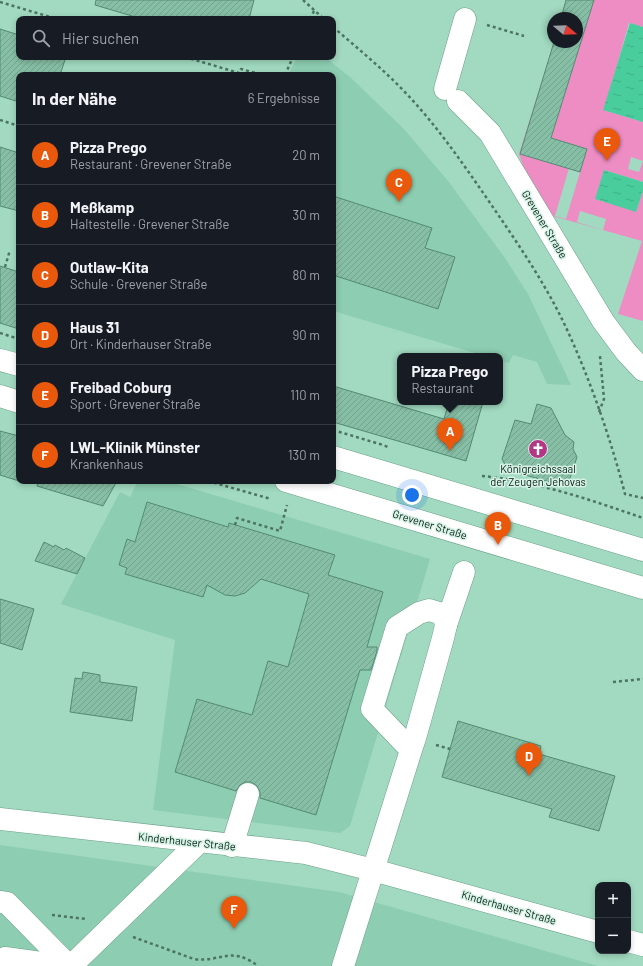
<!DOCTYPE html>
<html lang="de">
<head>
<meta charset="utf-8">
<style>
	body { margin:0; font-family:Barlow,sans-serif; background:#242831; color:#f1f3f6 }
	.controls { position:absolute; right:12px; bottom:12px; display:grid; overflow:hidden; border-radius:8px; box-shadow:0 2px 6px #0003 }
	.controls button { width:36px; height:36px; display:grid; place-items:center; padding:0; border:0; border-bottom:1px solid #363941; background:#171b24; color:#f1f3f6; font:20px sans-serif }
	.compass { position:absolute; left:547px; top:12px; width:36px; height:36px; border-radius:50%; background:#171b24; box-shadow:0 2px 6px #0003; rotate:109deg }
	.you { position:absolute; left:412px; top:495px; width:14px; height:14px; margin:-10px; border:3px solid #fff; border-radius:50%; background:#1a73e8; box-shadow:0 0 0 6px #1a73e833 }
	.badge { display:grid; place-items:center; width:26px; height:26px; border-radius:50%; background:#ea580c; color:#fff; font-size:13px; font-weight:700 }
	.pin { position:absolute; translate:-50% -33px; filter:drop-shadow(0 1px 2px #0008) }
	.pin::after { content:''; position:absolute; top:21px; width:14px; height:12px; background:inherit; clip-path:polygon(0 0,100% 0,50% 100%) }
	.popup { position:absolute; left:397px; top:353px; width:106px; height:52px; box-sizing:border-box; display:grid; place-content:center; border-radius:8px; background:#171b24; filter:drop-shadow(0 1px 3px #0005); font-size:13px; white-space:nowrap; color:#9ea1a6 }
	.popup b { font-size:15px; color:#f1f3f6 }
	.popup::after { content:''; position:absolute; left:50%; top:100%; margin-left:-8px; border:8px solid transparent; border-top-color:#171b24 }
	.list { margin:0; padding:0; list-style:none }
	h2 { display:flex; justify-content:space-between; align-items:center; height:52px; margin:0; padding:0 16px; font-size:17px }
	h2 small { font-size:13px; font-weight:400; color:#9ea1a6 }
	.list li { display:grid; grid-template-columns:26px 1fr auto; gap:12px; align-items:center; box-sizing:border-box; height:60px; padding:0 16px; border-top:1px solid #363941 }
	.list b { display:block; font-size:15px; white-space:nowrap }
	.list p { margin:0; font-size:13px; white-space:nowrap; color:#9ea1a6 }
	.list em { font-size:13px; font-style:normal; color:#9ea1a6 }
	.icon { flex:none; width:22px; height:22px; fill:none; stroke:currentColor; stroke-width:2; stroke-linecap:round; stroke-linejoin:round }
	.map { position:relative; flex:none; width:643px; height:966px; overflow:hidden }
	.search { position:absolute; background:#171b24; box-shadow:0 2px 6px #0003; left:16px; top:16px; width:320px; height:44px; display:flex; align-items:center; gap:10px; box-sizing:border-box; padding:0 14px; border-radius:8px; color:#9ea1a6; font-size:15px }
	.panel { position:absolute; background:#171b24; box-shadow:0 2px 6px #0003; left:16px; top:72px; width:320px; height:412px; border-radius:8px }
	.map>svg:first-child { display:block }
	.built { fill:#8dcdb1 }
	.pitch { fill:#ed8dc4; fill-rule:evenodd }
	.water { fill:url(#water-ripples) }
	.building { fill:url(#building-hatch); stroke:#548a73 }
	.lines { fill:none; stroke-linecap:round; stroke-linejoin:round }
	.minor-casing { stroke:#6ba189; stroke-width:23 }
	.major-casing { stroke:#6ba189; stroke-width:23 }
	.path { stroke:#4d7363; stroke-width:2.5; stroke-dasharray:3 3; stroke-linecap:butt }
	.minor { stroke:#fff; stroke-width:22 }
	.major { stroke:#fff; stroke-width:22 }
	.labels { text-anchor:middle; dominant-baseline:central; stroke-width:3; stroke-linejoin:round; paint-order:stroke }
	.street-label { font-size:11px; fill:#071d15; stroke:#d7f3e6 }
	.poi-label { font-size:11px; fill:#071d15; stroke:#d7f3e6 }
</style>
</head>
<body>
<div class="map">
<svg width="643" height="966" viewBox="0 0 643 966">
	<defs>
		<pattern id="water-ripples" width="26" height="14" patternUnits="userSpaceOnUse"><rect width="26" height="14" fill="#49cd9d"/><path d="M2 4q2-2 4 0t4 0M15 11q2-2 4 0t4 0" fill="none" stroke="#3eb086"/></pattern>
		<pattern id="building-hatch" width="6" height="6" patternUnits="userSpaceOnUse"><rect width="6" height="6" fill="#87bfa6"/><path d="M-1 1l2-2M0 6l6-6M5 7l2-2" fill="none" stroke="#73a48e"/></pattern>
	</defs>
	<rect width="100%" height="100%" fill="#a1dac0"/>
	<g class="built">
		<polygon points="297,57 325,57 351,78 403,128 448,181 505,258 528,294 571,385 547,384 537,362 513,355 509,363 500,361 500,356 485,356 333,311 333,75 288,75"/>
		<polygon points="138,481 167,481 430,559 350,826 340,833 153,810 175,640 61,604 120,492 130,497"/>
		<polygon points="0,845 339,892 598,966 0,966"/>
	</g>
	<path class="pitch" d="M594 0H643V27L629 23 604 110 643 122V182L604 170 636 212 643 191V321L618 314 642 241 549 215 531 188 519 154 554 42 520 154 569 168 555 216 566 219 587 149 551 138ZM631 157 643 161 639 172 628 169ZM580 211 606 219 603 230 577 222Z"/>
	<g class="water">
		<polygon points="630,23 643,27 643,122 603,110"/>
		<polygon points="604,170 643,182 643,191 636,212 595,199"/>
	</g>
	<g class="building">
		<polygon points="96,0 254,0 249,19 142,19 95,5"/>
		<polygon points="566,0 594,0 551,138 587,149 580,172 520,154 554,42 577,42 577,18 561,18"/>
		<polygon points="0,29 19,35 19,57 66,57 60,75 19,75 19,102 0,96"/>
		<polygon points="0,147 19,153 19,211 0,206"/>
		<polygon points="333,196 432,228 425,248 455,257 438,309 333,275"/>
		<polygon points="0,266 19,272 19,329 0,323"/>
		<polygon points="333,386 444,419 449,402 483,402 466,461 333,422"/>
		<polygon points="537,404 551,408 565,435 574,442 573,449 577,457 567,487 508,470 502,459 515,420 531,424"/>
		<polygon points="0,431 19,436 19,481 0,475"/>
		<polygon points="38,481 117,481 103,506 37,486"/>
		<polygon points="147,502 228,527 229,523 335,555 328,575 383,592 367,647 377,647 377,651 371,670 360,670 316,815 260,798 260,792 257,786 251,782 245,782 240,785 236,791 175,772 197,699 252,715 268,661 288,667 309,594 261,579 245,593 235,596 225,595 207,585 203,597 125,574 127,568 119,565 127,539 135,542"/>
		<polygon points="44,542 54,547 55,545 64,550 66,548 85,558 77,574 35,561"/>
		<polygon points="0,599 34,609 22,650 0,643"/>
		<polygon points="83,672 100,675 100,682 137,687 132,721 70,712 75,678 82,679"/>
		<polygon points="458,721 541,746 539,754 615,776 599,831 549,817 552,809 442,777"/>
	</g>
	<g class="lines">
		<g class="minor-casing">
			<g id="minor">
				<polyline points="445,89 465,19"/>
				<polyline points="458,101 490,133 603,321 626,352 643,370"/>
				<polyline points="446,625 464,572"/>
				<polyline points="0,819 306,853 373,870 598,932"/>
				<polyline points="232,846 248,794"/>
				<polyline points="0,902 7,903 69,966"/>
				<polyline points="628,941 643,945"/>
				<polyline points="5,958 63,966"/>
				<polyline points="71,966 199,842"/>
				<polyline points="343,966 411,750 415,738 443,638 446,625 444,617 439,613 429,610 419,613 397,627 372,709 411,750"/>
			</g>
		</g>
		<g class="major-casing">
			<g id="major">
				<polyline points="0,360 19,365"/>
				<polyline points="0,396 19,402"/>
				<polyline points="333,457 643,550"/>
				<polyline points="286,481 643,588"/>
			</g>
		</g>
		<g class="path">
			<polyline points="303,0 324,19"/>
			<polyline points="0,2 57,19"/>
			<polyline points="310,19 314,11"/>
			<polyline points="487,25 524,36"/>
			<path d="M333 27C355 46 378 65 398 85 432 119 459 158 486 197 516 241 547 285 569 334 592 385 611 440 625 494L643 498"/>
			<polyline points="185,57 239,73 241,69 263,75"/>
			<polyline points="285,75 293,57"/>
			<polyline points="0,120 19,126"/>
			<polyline points="5,267 10,250"/>
			<polyline points="0,333 19,339"/>
			<polyline points="599,412 604,399 600,356"/>
			<polyline points="333,430 383,445 390,448"/>
			<path d="M482 476C536 481 591 500 643 518"/>
			<polyline points="208,481 271,499"/>
			<polyline points="235,525 237,518 280,531 287,505"/>
			<polyline points="613,682 643,679"/>
			<polyline points="436,745 450,749"/>
			<polyline points="52,915 86,919"/>
			<path d="M133 937 194 959C219 963 231 945 258 966"/>
		</g>
		<use href="#minor" class="minor"/>
		<use href="#major" class="major"/>
	</g>
	<defs>
		<g id="church-disc" transform="scale(1)"><circle r="9.5" fill="#b43787" stroke="#d7f3e6"/><path d="M-1.2-6h2.4v3.5h3.3v2.4h-3.3V6h-2.4V-.1h-3.3v-2.4h3.3Z" fill="#fff"/></g>
	</defs>
	<g fill-rule="evenodd">
		<use href="#church-disc" x="538" y="449"/>
	</g>
	<g class="labels">
		<g class="street-label">
			<text transform="translate(545 224) rotate(59)">Grevener Straße</text>
			<text transform="translate(430 524) rotate(17)">Grevener Straße</text>
			<text transform="translate(187 841) rotate(6)">Kinderhauser Straße</text>
			<text transform="translate(509 907) rotate(16)">Kinderhauser Straße</text>
		</g>
		<g class="poi-label">
			<text x="538" y="468">Königreichssaal<tspan x="538" dy="13">der Zeugen Jehovas</tspan></text>
		</g>
	</g>
</svg>
<div class="controls">
<button>+</button>
<button>−</button>
</div>
<svg class="compass" viewBox="-18 -18 36 36"><path d="M0-13l5 13h-10z" fill="#e53935"/><path d="M0 13l5-13h-10z" fill="#9ea1a6"/></svg>
<div class="you"></div>
<div class="pin badge" style="left:450px;top:451px">A</div>
<div class="popup"><b>Pizza Prego</b>Restaurant</div>
<div class="pin badge" style="left:498px;top:545px">B</div>
<div class="pin badge" style="left:399px;top:202px">C</div>
<div class="pin badge" style="left:529px;top:776px">D</div>
<div class="pin badge" style="left:607px;top:161px">E</div>
<div class="pin badge" style="left:234px;top:929px">F</div>
<div class="search"><svg class="icon" aria-label="search" viewBox="0 0 24 24"><circle cx="10" cy="10" r="6"/><path d="M15 15l6 6"/></svg>Hier suchen</div>
<section class="panel">
<h2>In der Nähe<small>6 Ergebnisse</small></h2>
<ul class="list">
<li><span class="badge">A</span><div><b>Pizza Prego</b><p>Restaurant · Grevener Straße</p></div><em>20 m</em></li>
<li><span class="badge">B</span><div><b>Meßkamp</b><p>Haltestelle · Grevener Straße</p></div><em>30 m</em></li>
<li><span class="badge">C</span><div><b>Outlaw-Kita</b><p>Schule · Grevener Straße</p></div><em>80 m</em></li>
<li><span class="badge">D</span><div><b>Haus 31</b><p>Ort · Kinderhauser Straße</p></div><em>90 m</em></li>
<li><span class="badge">E</span><div><b>Freibad Coburg</b><p>Sport · Grevener Straße</p></div><em>110 m</em></li>
<li><span class="badge">F</span><div><b>LWL-Klinik Münster</b><p>Krankenhaus</p></div><em>130 m</em></li>
</ul>
</section>
</div>
</body>
</html>
